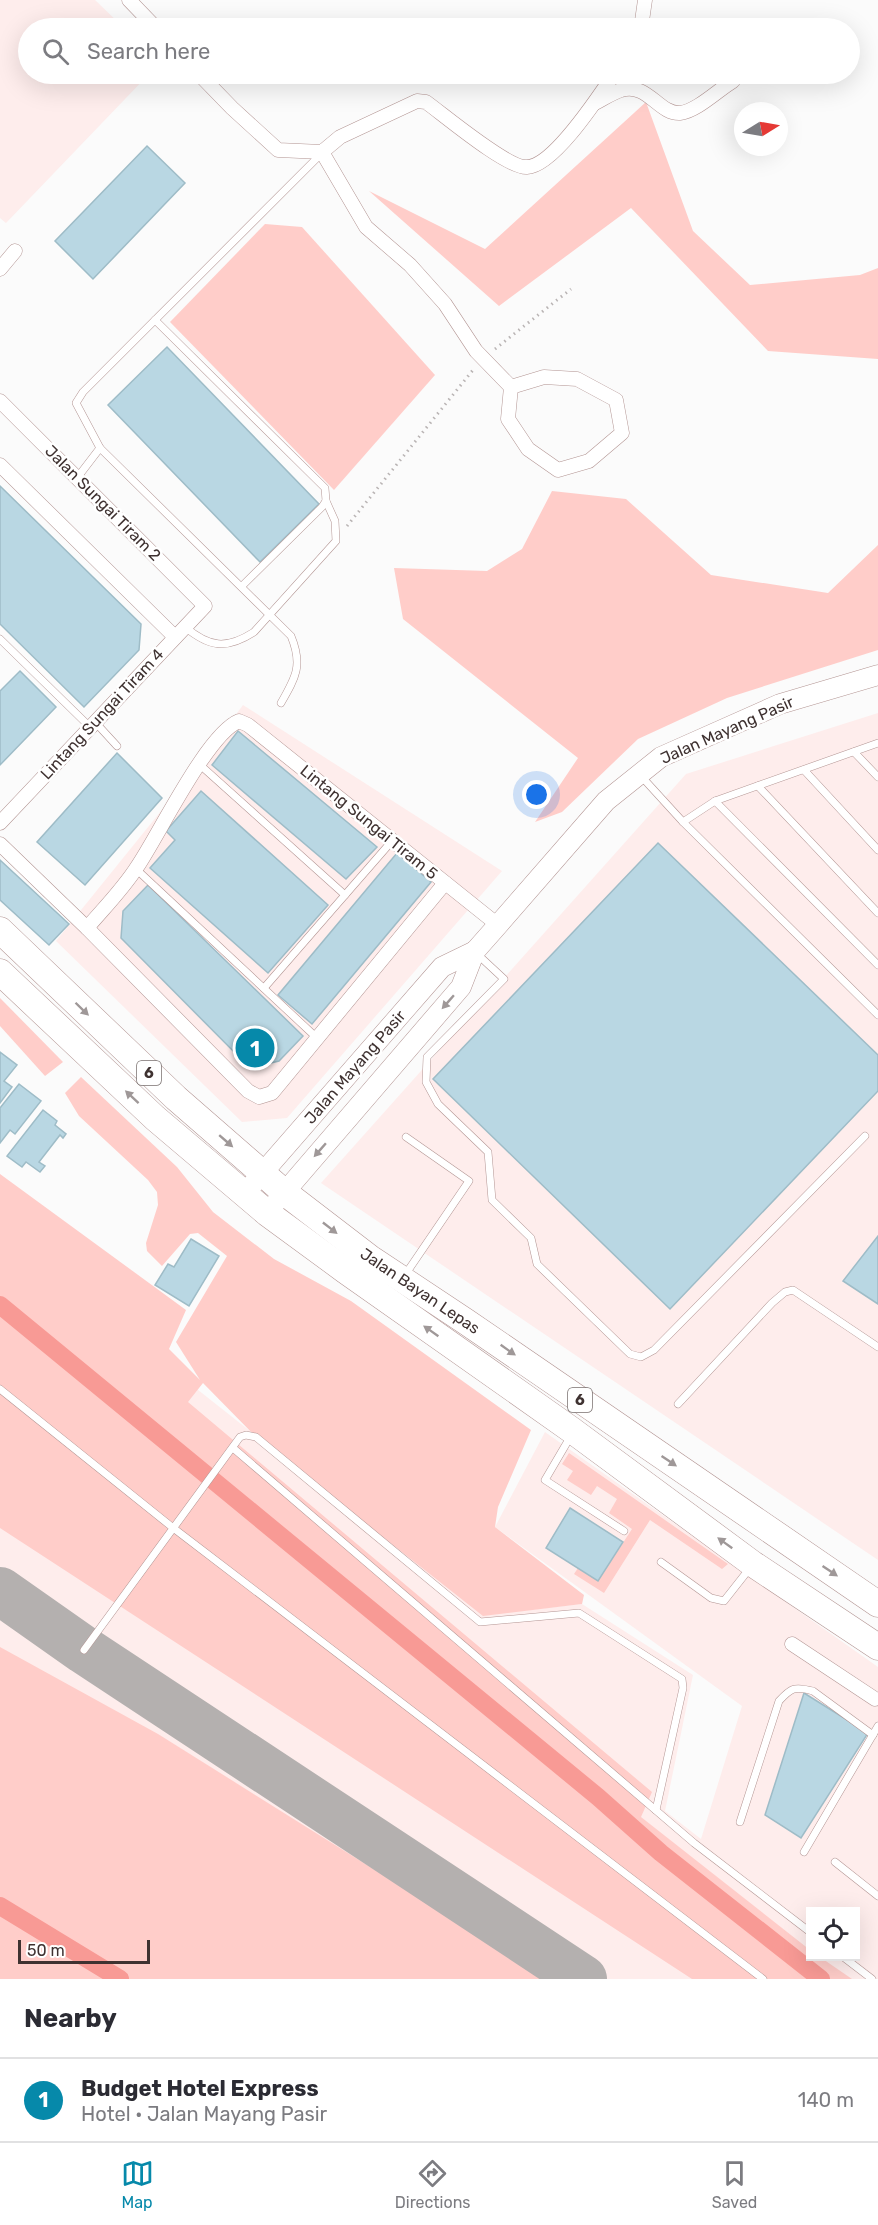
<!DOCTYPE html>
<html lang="en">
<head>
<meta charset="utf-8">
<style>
	body { margin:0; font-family:Rubik,sans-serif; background:#f2f2f3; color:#2b2b33 }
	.controls { position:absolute; right:18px; bottom:18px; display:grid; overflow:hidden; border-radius:0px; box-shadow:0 6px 24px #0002 }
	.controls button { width:54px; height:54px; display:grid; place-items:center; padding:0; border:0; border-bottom:2px solid #e1e1e2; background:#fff; color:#2b2b33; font:30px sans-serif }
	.compass { position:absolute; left:734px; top:102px; width:54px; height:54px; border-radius:50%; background:#fff; box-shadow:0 6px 24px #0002; rotate:79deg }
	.scale { position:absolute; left:18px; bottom:15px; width:132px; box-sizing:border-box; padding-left:6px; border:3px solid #3f3231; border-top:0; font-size:16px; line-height:21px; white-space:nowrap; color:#3f3231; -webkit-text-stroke:4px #fff; paint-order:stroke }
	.you { position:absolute; left:537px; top:795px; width:21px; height:21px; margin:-15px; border:4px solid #fff; border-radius:50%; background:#1a73e8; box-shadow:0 0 0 9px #1a73e833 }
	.badge { display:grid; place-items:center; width:39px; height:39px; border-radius:50%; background:#0689aa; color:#fff; font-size:20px; font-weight:700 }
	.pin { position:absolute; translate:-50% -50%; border:3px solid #fff; box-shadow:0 2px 6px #0006 }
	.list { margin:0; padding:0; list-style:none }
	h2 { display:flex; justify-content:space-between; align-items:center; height:78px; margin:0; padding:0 24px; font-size:26px }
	h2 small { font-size:20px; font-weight:400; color:#7c7c81 }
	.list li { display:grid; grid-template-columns:39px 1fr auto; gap:18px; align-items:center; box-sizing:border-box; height:84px; padding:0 24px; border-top:2px solid #e1e1e2 }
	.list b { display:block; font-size:22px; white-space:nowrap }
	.list p { margin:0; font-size:20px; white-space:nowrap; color:#7c7c81 }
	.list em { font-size:20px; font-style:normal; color:#7c7c81 }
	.icon { flex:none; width:33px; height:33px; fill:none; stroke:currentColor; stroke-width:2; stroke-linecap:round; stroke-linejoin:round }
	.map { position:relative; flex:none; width:878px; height:1979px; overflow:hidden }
	.search { position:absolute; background:#fff; box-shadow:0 6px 24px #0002; left:18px; right:18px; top:18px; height:66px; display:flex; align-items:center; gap:15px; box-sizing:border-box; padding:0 21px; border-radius:33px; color:#7c7c81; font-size:22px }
	.sheet { height:162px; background:#fff }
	nav { display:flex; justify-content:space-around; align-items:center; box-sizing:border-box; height:84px; border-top:2px solid #e1e1e2; background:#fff; font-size:16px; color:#7c7c81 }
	nav a { display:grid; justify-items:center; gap:3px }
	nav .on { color:#0689aa }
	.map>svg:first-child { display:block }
	.built { fill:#feedec; fill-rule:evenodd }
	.green { fill:#ffcdc9 }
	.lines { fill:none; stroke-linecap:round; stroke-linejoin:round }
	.canal { stroke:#f89a95; stroke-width:18 }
	.taxiway { stroke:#b4b0af; stroke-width:48 }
	.building { fill:#b9d7e3; stroke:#9ebcc7; stroke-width:1.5 }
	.lane-casing { stroke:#b39593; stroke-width:8 }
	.street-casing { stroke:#b39593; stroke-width:15 }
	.secondary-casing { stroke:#b39593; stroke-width:21 }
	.highway-casing { stroke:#b39593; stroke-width:27 }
	.path { stroke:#b9b4b4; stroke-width:3; stroke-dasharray:1.5 4.5; stroke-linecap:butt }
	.lane { stroke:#fff; stroke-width:7 }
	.street { stroke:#fff; stroke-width:14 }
	.secondary { stroke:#fff; stroke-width:20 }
	.highway { stroke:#fff; stroke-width:26 }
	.oneway { fill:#9f9898 }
	.labels { text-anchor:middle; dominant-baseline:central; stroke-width:5; stroke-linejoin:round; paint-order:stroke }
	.shield { fill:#fff; stroke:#79706f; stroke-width:1.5 }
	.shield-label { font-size:15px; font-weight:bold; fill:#3f3231 }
	.street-label { font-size:16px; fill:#3f3231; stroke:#fff }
</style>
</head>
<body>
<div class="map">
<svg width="878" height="1979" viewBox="0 0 878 1979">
	<rect width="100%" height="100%" fill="#fbfbfb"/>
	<g class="built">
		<polygon points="0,0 95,0 124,28 28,28 28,74 149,74 6,223 0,218"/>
		<polygon points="243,705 502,871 287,1118 242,1122 56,941 199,764"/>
		<polygon points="878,713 878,1560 321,1183 686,774"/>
		<path d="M0 1174 169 1367 483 1615 582 1604 693 1675 665 1811 701 1839 742 1706 495 1527 545 1432 878 1667V1979H0ZM810 1912H856V1956H810Z"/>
	</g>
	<g class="green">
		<polygon points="646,102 693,231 750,285 860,275 878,268 878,359 768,351 631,208 499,306 369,191 485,249"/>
		<polygon points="265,224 302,227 435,375 334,490 170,322"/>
		<polygon points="552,491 626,499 711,575 828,593 878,545 878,650 727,698 638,739 562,812 535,822 578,758 403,619 394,568 487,571 522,549"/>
		<polygon points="0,998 63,1062 45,1076 0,1026"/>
		<polygon points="81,1077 177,1167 213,1212 274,1259 351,1301 531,1430 498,1507 495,1527 584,1595 582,1604 483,1616 256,1437 203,1383 188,1402 652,1792 641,1817 810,1950 810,1956 820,1957 852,1979 692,1979 0,1528 0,1174 186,1310 169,1349 200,1380 176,1342 227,1256 198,1233 190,1234 162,1266 147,1251 146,1243 158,1205 157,1192 148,1180 79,1116 65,1093"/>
		<polygon points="569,1453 728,1564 722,1569 650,1520 604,1593 574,1574 578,1568 598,1581 632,1529 609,1513 617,1499 597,1486 591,1495 567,1480 573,1471 562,1464"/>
		<polygon points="0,1647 158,1734 549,1979 0,1979"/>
	</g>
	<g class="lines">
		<g class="canal">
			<polyline points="0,1305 598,1797 661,1853 821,1979"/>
			<polyline points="0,1906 120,1979"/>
		</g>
		<polyline class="taxiway" points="0,1591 84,1650 583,1979"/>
	</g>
	<g class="building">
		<polygon points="147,146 185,183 93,279 55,241"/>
		<polygon points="167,347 319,504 260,562 108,405"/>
		<polygon points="0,486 141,624 139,650 84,707 0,624"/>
		<polygon points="20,671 56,707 0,765 0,691"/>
		<polygon points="238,731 377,847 346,879 212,765"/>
		<polygon points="117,753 162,798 85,885 37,842"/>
		<polygon points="201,791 328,905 268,973 150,868 175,840 166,831"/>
		<polygon points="658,843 878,1055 878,1091 670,1309 433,1079"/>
		<polygon points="397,853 431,882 312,1024 278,995"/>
		<polygon points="0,860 69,924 49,945 0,900"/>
		<polygon points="148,885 303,1036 279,1061 250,1068 121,938 123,911"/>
		<polygon points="0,1052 17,1065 4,1081 12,1087 0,1103"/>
		<polygon points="19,1084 41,1101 15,1134 10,1130 0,1143 0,1108"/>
		<polygon points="43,1110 57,1121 55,1125 66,1134 63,1138 60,1135 39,1162 45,1166 40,1172 26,1162 22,1167 7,1156"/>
		<polygon points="878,1236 878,1304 843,1281"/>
		<polygon points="191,1239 219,1256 189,1306 155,1285 168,1264 174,1267"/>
		<polygon points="570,1508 623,1542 598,1581 546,1548"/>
		<polygon points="804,1693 868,1733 801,1838 765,1815"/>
	</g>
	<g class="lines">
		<g class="lane-casing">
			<g id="lane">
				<polyline points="155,320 325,488 326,501 322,507 242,586"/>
				<polyline points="77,478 100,448"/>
				<path d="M185 627C209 647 226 650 254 632L336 541 335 521 326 501"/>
				<polyline points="0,639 90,727"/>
				<path d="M281 703C296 677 303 665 291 636L100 448 76 403 83 392 321 154"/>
				<polyline points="95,722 117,746"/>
				<polyline points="854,752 878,777"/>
				<polyline points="199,764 345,895"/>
				<polyline points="804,770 878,850"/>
				<polyline points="641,776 683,822 715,801 878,743"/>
				<polyline points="758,786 878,913"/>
				<polyline points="715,801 878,965"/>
				<polyline points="683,822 878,1015"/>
				<polyline points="136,869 317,1038"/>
				<polyline points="476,953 504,979 427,1057 426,1082 438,1104 488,1152 492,1200 531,1238 537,1264 630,1354 641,1357 654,1350 865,1136"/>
				<polyline points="264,988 392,841"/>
				<polyline points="405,1275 469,1181 406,1137"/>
				<polyline points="0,1389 172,1527 763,1979"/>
				<polyline points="678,1404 772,1303 785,1292 793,1290 878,1347"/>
				<polyline points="572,1434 545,1480 624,1531"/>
				<polyline points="233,1448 694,1843 810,1932"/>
				<polyline points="661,1562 711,1598 724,1601 750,1568"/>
				<polyline points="84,1650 240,1437 246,1435 256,1437 480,1622 579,1613 682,1679 683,1688 656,1810"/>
				<path d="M740 1822 779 1701C791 1688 794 1686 813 1691L873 1735"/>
				<polyline points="804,1852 878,1726"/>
				<polyline points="835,1862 878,1896"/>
				<polyline points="842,1956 872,1979"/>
			</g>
		</g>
		<g class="street-casing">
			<g id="street">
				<polyline points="129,0 156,28"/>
				<polyline points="641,28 645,0"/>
				<path d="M199 74 232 108 278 150 322 152 340 137 417 101 426 102C444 115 508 169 527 167 554 166 599 96 614 74"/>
				<path d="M595 103C603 99 612 93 621 90 648 82 658 114 680 113 697 111 718 90 733 81"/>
				<polyline points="322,152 366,227 410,265 445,304 476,351 511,387 544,377 577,379 616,400 622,433 589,461 558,470 528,449 508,419 511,387"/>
				<polyline points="0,269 15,251"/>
				<polyline points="0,401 205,606 0,823"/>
				<polyline points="0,465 175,637"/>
				<polyline points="0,844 87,928 248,1091 259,1097 272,1093 445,883"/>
				<path d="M87 928C104 908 123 889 137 867 159 835 207 734 239 721L248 725 498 925"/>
				<polyline points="792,1644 875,1699"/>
			</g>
		</g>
		<g class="secondary-casing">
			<g id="secondary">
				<polyline points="245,1193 442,967 475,951"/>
				<polyline points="277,1201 461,987 475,951 498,925 606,801 661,757 780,704 878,675"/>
			</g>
		</g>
		<g class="highway-casing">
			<g id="highway">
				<polyline points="0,930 176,1098 284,1192 370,1258 465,1321 878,1604"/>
				<polyline points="0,972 155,1118 267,1213 346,1271 573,1431 753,1564 878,1647"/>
			</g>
		</g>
		<g class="path">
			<polyline points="495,349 571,289"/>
			<polyline points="347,526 473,370"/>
		</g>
		<use href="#lane" class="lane"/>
		<use href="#street" class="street"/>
		<use href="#secondary" class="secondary"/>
		<use href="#highway" class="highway"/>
	</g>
	<defs><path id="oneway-solid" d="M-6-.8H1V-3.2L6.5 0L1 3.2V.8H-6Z" transform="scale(1.5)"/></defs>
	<g class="oneway">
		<use href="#oneway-solid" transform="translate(448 1002) rotate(131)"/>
		<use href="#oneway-solid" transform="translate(82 1009) rotate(44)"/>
		<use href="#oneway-solid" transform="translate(132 1097) rotate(-137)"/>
		<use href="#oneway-solid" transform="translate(226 1141) rotate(41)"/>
		<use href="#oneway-solid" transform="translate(320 1150) rotate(131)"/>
		<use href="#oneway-solid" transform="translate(330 1228) rotate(38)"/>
		<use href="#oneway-solid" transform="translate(431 1331) rotate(-145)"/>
		<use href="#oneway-solid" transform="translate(508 1350) rotate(35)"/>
		<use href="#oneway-solid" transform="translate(669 1461) rotate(34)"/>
		<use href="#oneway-solid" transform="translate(725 1543) rotate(-144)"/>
		<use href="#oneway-solid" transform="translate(830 1571) rotate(34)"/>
	</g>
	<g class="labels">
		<g class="shield">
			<rect x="137" y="1061" width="24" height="24" rx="4.5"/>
			<rect x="568" y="1388" width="24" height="24" rx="4.5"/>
		</g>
		<g class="shield-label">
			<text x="149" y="1073">6</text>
			<text x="580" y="1400">6</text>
		</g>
		<g class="street-label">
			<text transform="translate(103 503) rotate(45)">Jalan Sungai Tiram 2</text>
			<text transform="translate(102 714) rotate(-47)">Lintang Sungai Tiram 4</text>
			<text transform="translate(727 730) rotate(-24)">Jalan Mayang Pasir</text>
			<text transform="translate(369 822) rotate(39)">Lintang Sungai Tiram 5</text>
			<text transform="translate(355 1067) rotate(-49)">Jalan Mayang Pasir</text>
			<text transform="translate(420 1291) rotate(34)">Jalan Bayan Lepas</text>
		</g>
	</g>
</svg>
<div class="controls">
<button><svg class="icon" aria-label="locate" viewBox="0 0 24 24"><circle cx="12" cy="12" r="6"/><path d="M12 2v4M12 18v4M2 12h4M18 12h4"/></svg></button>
</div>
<svg class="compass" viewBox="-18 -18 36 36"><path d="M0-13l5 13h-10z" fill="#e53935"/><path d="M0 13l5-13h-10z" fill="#7c7c81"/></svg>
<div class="scale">50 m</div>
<div class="you"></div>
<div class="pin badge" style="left:255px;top:1048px">1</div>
<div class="search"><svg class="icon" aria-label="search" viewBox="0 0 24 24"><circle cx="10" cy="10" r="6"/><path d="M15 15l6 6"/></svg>Search here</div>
</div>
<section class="sheet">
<h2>Nearby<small></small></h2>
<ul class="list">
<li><span class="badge">1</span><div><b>Budget Hotel Express</b><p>Hotel · Jalan Mayang Pasir</p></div><em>140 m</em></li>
</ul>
</section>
<nav>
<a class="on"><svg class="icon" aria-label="map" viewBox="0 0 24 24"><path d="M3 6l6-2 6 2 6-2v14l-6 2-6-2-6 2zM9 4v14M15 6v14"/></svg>Map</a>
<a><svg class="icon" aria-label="directions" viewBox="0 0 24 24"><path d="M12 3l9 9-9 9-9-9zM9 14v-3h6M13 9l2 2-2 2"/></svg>Directions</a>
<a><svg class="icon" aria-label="saved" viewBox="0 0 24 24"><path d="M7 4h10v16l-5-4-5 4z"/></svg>Saved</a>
</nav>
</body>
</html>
